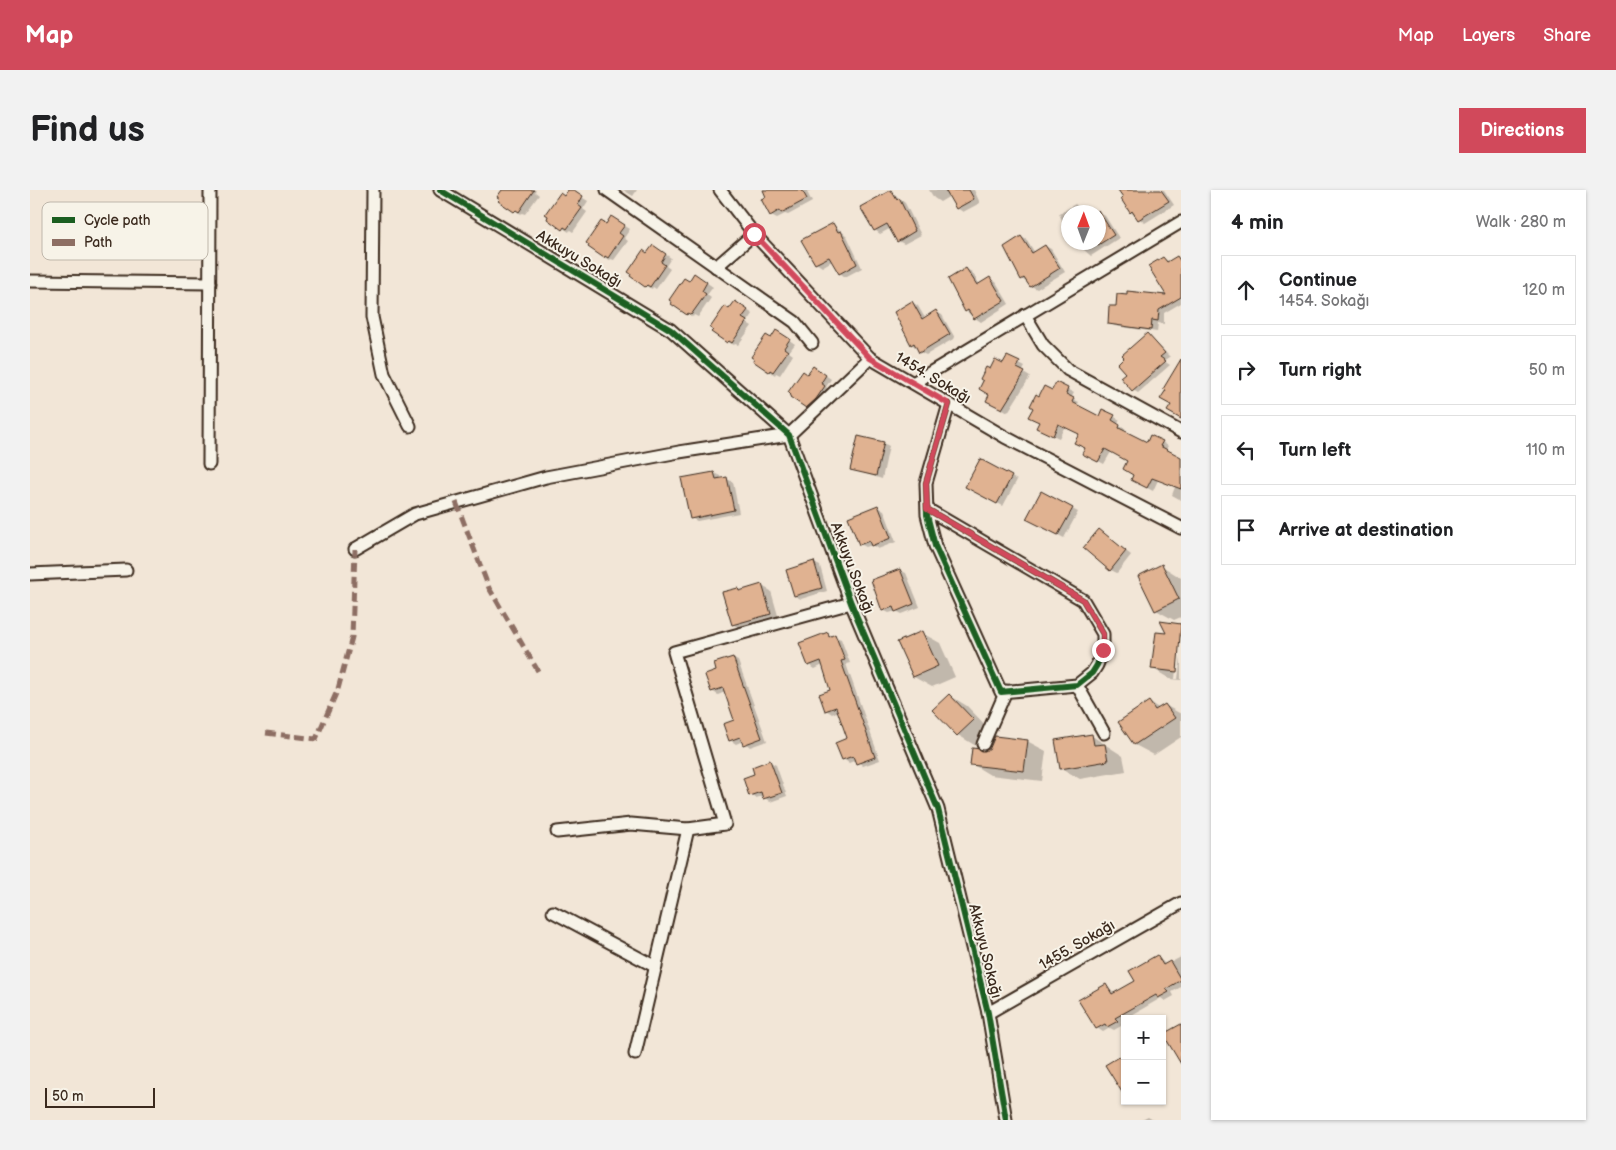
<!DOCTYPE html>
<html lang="en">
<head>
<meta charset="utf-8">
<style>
	body { margin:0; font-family:"Balsamiq Sans",sans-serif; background:#f2f2f2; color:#202124 }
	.controls { position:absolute; right:15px; bottom:15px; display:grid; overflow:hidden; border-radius:0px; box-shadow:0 1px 4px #0004 }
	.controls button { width:45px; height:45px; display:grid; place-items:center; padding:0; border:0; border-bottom:1px solid #e0e0e0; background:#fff; color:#202124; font:25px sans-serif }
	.compass { position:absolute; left:1031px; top:15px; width:45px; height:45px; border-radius:50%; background:#fff; box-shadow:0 1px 4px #0004; rotate:1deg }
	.scale { position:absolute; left:15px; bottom:12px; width:110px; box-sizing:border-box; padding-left:5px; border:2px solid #3b2a1e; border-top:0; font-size:14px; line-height:18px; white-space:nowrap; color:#3b2a1e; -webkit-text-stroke:4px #f7f3e8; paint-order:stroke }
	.stop { position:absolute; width:15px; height:15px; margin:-11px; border:4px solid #d1495b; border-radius:50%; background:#fff }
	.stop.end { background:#d1495b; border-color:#fff; box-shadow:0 1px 5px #0008 }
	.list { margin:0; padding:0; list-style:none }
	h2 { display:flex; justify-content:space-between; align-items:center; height:65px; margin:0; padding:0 20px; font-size:21px }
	h2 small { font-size:16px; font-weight:400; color:#757577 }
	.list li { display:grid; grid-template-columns:32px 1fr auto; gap:15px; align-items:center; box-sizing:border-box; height:70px; margin:0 10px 10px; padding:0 10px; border:1px solid #e0e0e0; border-radius:0px }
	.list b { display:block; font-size:19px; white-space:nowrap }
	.list p { margin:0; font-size:16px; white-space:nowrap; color:#757577 }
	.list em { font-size:16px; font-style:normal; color:#757577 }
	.icon { flex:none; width:28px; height:28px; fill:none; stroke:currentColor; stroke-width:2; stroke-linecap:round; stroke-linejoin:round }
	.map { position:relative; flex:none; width:1151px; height:930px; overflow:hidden; border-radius:0px }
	header { display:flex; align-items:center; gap:30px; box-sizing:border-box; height:70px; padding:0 25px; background:#d1495b; color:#fff }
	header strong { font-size:24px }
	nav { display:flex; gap:28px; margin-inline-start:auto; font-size:18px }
	.intro { display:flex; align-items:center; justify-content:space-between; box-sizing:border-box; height:120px; padding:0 30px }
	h1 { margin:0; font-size:35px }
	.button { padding:12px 22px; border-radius:0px; background:#d1495b; color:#fff; font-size:18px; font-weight:700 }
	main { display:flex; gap:30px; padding:0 30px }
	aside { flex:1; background:#fff; border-radius:0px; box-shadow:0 1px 4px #0004 }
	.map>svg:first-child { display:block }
	.shadow { fill:#0003 }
	.building { fill:#e0b291; stroke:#3b2a1e }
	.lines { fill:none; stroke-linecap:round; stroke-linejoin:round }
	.minor-casing { stroke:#3b2a1e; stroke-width:15 }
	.minor { stroke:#f7f3e8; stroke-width:11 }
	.quiet { stroke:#8d6e63; stroke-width:5; stroke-dasharray:10 5; stroke-linecap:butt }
	.cycleway-casing { stroke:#f7f3e8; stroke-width:9 }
	.cycleway { stroke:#1b5e20; stroke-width:6 }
	.route { stroke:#d1495b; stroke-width:6 }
	.labels { text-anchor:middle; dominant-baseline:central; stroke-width:4; stroke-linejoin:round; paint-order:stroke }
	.street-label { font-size:15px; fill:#3b2a1e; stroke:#f7f3e8 }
	.key { fill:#f7f3e8; stroke:#bfb7ab; stroke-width:1 }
	.key-label { font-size:14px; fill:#3b2a1e }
</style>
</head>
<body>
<header>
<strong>Map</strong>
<nav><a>Map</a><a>Layers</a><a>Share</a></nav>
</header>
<div class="intro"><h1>Find us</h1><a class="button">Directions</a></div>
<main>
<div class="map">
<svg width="1151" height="930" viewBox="0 0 1151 930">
	<rect width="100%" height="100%" fill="#f2e6d7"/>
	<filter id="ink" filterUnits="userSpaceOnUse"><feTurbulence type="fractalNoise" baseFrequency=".02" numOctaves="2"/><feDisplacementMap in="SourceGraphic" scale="10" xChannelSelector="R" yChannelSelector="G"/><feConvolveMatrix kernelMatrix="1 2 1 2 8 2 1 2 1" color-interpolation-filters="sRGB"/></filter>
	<g filter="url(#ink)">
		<g class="shadow">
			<polygon points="473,0 506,0 505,2 509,5 495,24 492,23 491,24 470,11"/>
			<polygon points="540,0 558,11 553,19 557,22 543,42 540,40 539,42 533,38 535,7"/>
			<polygon points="593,0 607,0 603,6"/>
			<polygon points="734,0 781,0 777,2 782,12 758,25 755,24 747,28 741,25 738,7"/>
			<polygon points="899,0 944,0 950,13 933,22 927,18 920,6 910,12 904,8"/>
			<polygon points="1089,0 1134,0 1144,15 1115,33 1100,22"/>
			<polygon points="861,1 875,13 891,45 874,54 868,51 861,38 850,44 845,40"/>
			<polygon points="1045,14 1054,22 1038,22 1038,41 1029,24"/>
			<polygon points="1069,23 1075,26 1089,48 1061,66 1045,52 1068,52"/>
			<polygon points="587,31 600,39 594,48 598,51 584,70 581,69 580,70 574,67 576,36"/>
			<polygon points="803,34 817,46 832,78 815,87 810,83 802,71 792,77 786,73"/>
			<polygon points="991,47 997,50 1005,63 1015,56 1021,59 1035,82 1007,99 1001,96 992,89"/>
			<polygon points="629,60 641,68 636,76 640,79 626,99 623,97 622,99 616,96 618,64"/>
			<polygon points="1147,67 1151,69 1151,113 1134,123 1134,134 1128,133 1127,142 1085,136 1079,133 1138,106 1133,68 1140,72"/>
			<polygon points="936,79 942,82 950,95 960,89 966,92 979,114 951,132 945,128 936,121"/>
			<polygon points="670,88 683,97 677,105 681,108 668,127 664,125 663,127 644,112 659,93"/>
			<polygon points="882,112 888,116 895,128 906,122 912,125 925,148 896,165 890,162 882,154"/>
			<polygon points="711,116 723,124 717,133 722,136 708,155 705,154 704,155 698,152 700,121"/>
			<polygon points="1117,144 1140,167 1134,171 1140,175 1108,203 1103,200 1096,183"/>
			<polygon points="752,145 765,154 759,162 763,165 750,185 746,183 745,185 739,181 741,150"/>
			<polygon points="978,168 995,177 992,182 1000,187 978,222 958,210 961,205 960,181 974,175"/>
			<polygon points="789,181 801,189 796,197 800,200 782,220 776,217 778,185"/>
			<polygon points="1027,194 1044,203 1041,208 1049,212 1047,216 1069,228 1073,220 1090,230 1087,235 1096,239 1094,242 1117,254 1132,252 1138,256 1135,261 1151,274 1151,310 1142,305 1145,297 1128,290 1123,301 1108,293 1098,270 1081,262 1074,274 1054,263 1057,258 1050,244 1035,236 1029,248 1014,241 1009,207 1023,201"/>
			<polygon points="853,253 859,256 852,289 821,279"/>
			<polygon points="951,271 987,290 973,316 937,297"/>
			<polygon points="684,283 690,286 691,290 697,289 703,292 709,323 667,331 661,328"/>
			<polygon points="1011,303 1048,322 1034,348 998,329"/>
			<polygon points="848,317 854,320 866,352 848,359 842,355 836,357 830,354"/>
			<polygon points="1069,340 1101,365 1087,383 1081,380"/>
			<polygon points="784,373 790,376 797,401 771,409 765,406"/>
			<polygon points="1132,376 1151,388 1151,427 1144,430 1126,420"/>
			<polygon points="870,380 876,383 890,417 872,424 866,421 859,423 853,420"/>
			<polygon points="732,396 741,401 749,429 712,440 703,434 708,399 712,401"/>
			<polygon points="1132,432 1151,435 1145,489 1148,489 1151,466 1151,490 1140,489 1122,478 1138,445"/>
			<polygon points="892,443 910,453 925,487 902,497 884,487"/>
			<polygon points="798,444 811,449 820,473 816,474 850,570 833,576 826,570 819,573 813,569 818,549 809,521 802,524 796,520 802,500 793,475 785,479 779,475"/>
			<polygon points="702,468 708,471 737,551 720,557 713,551 706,554 700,550 706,531 695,502 688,505 682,501 688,482"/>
			<polygon points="919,505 937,516 961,541 946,556 928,545"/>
			<polygon points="1119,512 1130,519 1135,515 1151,524 1151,547 1124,565 1105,555 1090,532"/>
			<polygon points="1062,546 1093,566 1096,581 1050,589 1031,578"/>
			<polygon points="997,551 1016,561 1012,591 960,585 942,574 960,562"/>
			<polygon points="740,572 746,575 757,606 740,612 733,606 726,608 720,605 726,585"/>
			<polygon points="1127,766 1136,775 1151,767 1151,797 1142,802 1144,806 1135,811 1131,808 1095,829 1091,831 1093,835 1084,840 1080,838 1073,842 1067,838 1076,796 1085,804 1107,791"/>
			<polygon points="1118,927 1123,930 1112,930"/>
		</g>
		<g class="building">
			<polygon points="472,0 504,0 489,22 486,20 484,22 468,11 470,9 467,7"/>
			<polygon points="538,0 544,0 553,6 548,15 552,18 537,39 534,37 532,40 517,29 518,26 515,24 530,3 534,6"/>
			<polygon points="733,0 772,0 777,9 751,23 750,20 740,26 731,9 736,7"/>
			<polygon points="861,0 867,10 869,8 885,41 867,52 857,34 844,41 830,17"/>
			<polygon points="915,0 939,0 944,9 926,19"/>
			<polygon points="1088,0 1131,0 1139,11 1108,30 1102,21 1100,23 1091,9 1093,7"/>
			<polygon points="1068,20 1084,45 1068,55"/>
			<polygon points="581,26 595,35 589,43 593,46 578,68 575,66 574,68 558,57 559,55 556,53 571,31 576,34"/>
			<polygon points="803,33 808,42 811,41 827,74 809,84 799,67 785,74 771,50"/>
			<polygon points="991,46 1002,63 1015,55 1030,78 1000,97 994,88 991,90 974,57"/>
			<polygon points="623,55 636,64 631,72 635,75 620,97 617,95 615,97 600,86 601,84 598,82 613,60 617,63"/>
			<polygon points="1147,66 1151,72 1151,107 1129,120 1128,131 1122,130 1121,140 1078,134 1079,116 1086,116 1087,104 1097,105 1097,101 1136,105 1118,76 1133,67 1137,72"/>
			<polygon points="936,78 947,95 960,87 974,111 944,129 938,120 935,122 918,89"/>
			<polygon points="664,83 677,92 672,101 676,104 661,125 658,123 657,125 641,114 642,112 639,110 654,88 659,91"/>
			<polygon points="705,111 718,120 712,128 717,131 702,153 699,151 697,153 681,142 683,140 680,138 695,116 699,119"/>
			<polygon points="882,111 892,129 906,120 920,144 889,163 884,153 881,155 864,122"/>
			<polygon points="746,140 760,149 754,158 758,161 743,182 740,180 739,182 723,171 724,169 721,167 736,145 741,148"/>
			<polygon points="1117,143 1135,163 1130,167 1136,171 1102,201 1090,187 1095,183 1087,174 1094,167 1092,165"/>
			<polygon points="977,166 990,172 987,178 995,182 972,219 956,211 959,205 949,199 953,191 950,189 956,177 960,179 965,169 973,173"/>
			<polygon points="1151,169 1151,229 1137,221 1141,215 1130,209 1136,200 1133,199"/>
			<polygon points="783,176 796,185 791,193 795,196 786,209 776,218 760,207 761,205 758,202 773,181 777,184"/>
			<polygon points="1026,192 1038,198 1036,204 1044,208 1042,212 1069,226 1072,219 1085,225 1082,230 1090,235 1089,238 1117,252 1120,245 1133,251 1130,256 1151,267 1151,299 1122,288 1117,298 1101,290 1103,285 1093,279 1097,271 1075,259 1068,272 1052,264 1055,258 1044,253 1049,244 1028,234 1023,246 1006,238 1009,232 998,227 1003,218 1000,216 1006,204 1009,206 1014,196 1022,200"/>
			<polygon points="828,246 854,252 846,286 820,280"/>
			<polygon points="950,269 982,286 967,314 935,297"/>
			<polygon points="684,282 686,289 697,287 704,320 660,329 651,288"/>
			<polygon points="1011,301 1043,318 1028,345 996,329"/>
			<polygon points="848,315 861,348 841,356 839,351 829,355 818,327"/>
			<polygon points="1069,339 1096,361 1080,381 1053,358"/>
			<polygon points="784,371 792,398 764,406 756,380"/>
			<polygon points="1132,374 1149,409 1125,421 1108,386"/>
			<polygon points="870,379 884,414 865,422 863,417 852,421 841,390"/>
			<polygon points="732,394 741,424 702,435 692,402 708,398 709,401"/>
			<polygon points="1130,431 1151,434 1147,482 1121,479 1126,442 1136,443"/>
			<polygon points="892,441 908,476 883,487 867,452"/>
			<polygon points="798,442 799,447 805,444 815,470 811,471 845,567 826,574 823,566 812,570 805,553 817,548 806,517 795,521 789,504 800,500 791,471 778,476 769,453"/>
			<polygon points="703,467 732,548 713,555 710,547 699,551 693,534 704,530 693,498 681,502 675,485 686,481 684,473"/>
			<polygon points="919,504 944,530 927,546 902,520"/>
			<polygon points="1119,511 1125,520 1135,514 1145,528 1104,555 1088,532"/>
			<polygon points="1062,544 1064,555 1075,554 1078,571 1030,579 1025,550"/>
			<polygon points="965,546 998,550 994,581 940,575 942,558 959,560"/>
			<polygon points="740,570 752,603 733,609 731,602 719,606 713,588 724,584 722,577"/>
			<polygon points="1127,765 1133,775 1140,771 1151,790 1136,799 1139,802 1128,808 1126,805 1085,828 1088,831 1077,837 1075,834 1066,839 1048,810 1076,794 1082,804 1105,791 1099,781"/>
			<polygon points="1151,834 1151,874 1133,844"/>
			<polygon points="1095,863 1095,907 1075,875"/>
		</g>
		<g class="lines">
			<g class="minor-casing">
				<g id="minor">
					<polyline points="343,0 342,127 354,184 380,236"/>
					<polyline points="410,0 641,140 759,245 821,413 908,619 958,823 976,930"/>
					<polyline points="577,0 765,132 782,153"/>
					<polyline points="690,0 724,44 840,168 975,247 1151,338"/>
					<polyline points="686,77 724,44"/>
					<polyline points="0,91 180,93"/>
					<polyline points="995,125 1013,155 1038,180 1151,242"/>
					<polyline points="883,193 1151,32"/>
					<polyline points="179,274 180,0"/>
					<polyline points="897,319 1053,410 1073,444 1073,460 1067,475 1062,483 1047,495 971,502 905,356 897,325 896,293 919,214"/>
					<polyline points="325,359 385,324 516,287 649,262 759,245 840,168"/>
					<polyline points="0,384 96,380"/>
					<polyline points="1047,495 1074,543"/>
					<polyline points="953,554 976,501"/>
					<polyline points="527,642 601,634 658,639"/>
					<polyline points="523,722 626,777"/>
					<polyline points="958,823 1151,713"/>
					<polyline points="605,864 658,639 695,634 644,462 821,413"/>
				</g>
			</g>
			<use href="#minor" class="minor"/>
			<g class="quiet">
				<polyline points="426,312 459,398 508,481"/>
				<polyline points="236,543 286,549 308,499 322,447 325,359"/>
			</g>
			<g class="cycleway-casing">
				<g id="cycleway">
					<polyline points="410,0 641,140 759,245 821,413 908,619 958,823 976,930"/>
					<polyline points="897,319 1053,410 1073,444 1073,460 1067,475 1062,483 1047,495 971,502 905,356 897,325 896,293 919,214"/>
				</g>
			</g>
			<use href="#cycleway" class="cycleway"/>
		</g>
	</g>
	<g class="lines" filter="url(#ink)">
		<polyline class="route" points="724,44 840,168 919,214 896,293 897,319 1053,410 1073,444 1073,460"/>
	</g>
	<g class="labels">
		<g class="street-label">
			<text transform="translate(549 69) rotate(31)">Akkuyu Sokağı</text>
			<text transform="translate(903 188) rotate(31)">1454. Sokağı</text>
			<text transform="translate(822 378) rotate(69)">Akkuyu Sokağı</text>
			<text transform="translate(1047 755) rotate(-30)">1455. Sokağı</text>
			<text transform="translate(955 761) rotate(76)">Akkuyu Sokağı</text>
		</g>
	</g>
	<rect x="12" y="12" width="166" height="58" rx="8" class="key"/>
	<rect x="22" y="27" width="23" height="6" fill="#1b5e20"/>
	<rect x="22" y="49" width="23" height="7" fill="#8d6e63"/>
	<g class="key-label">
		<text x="54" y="35">Cycle path</text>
		<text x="54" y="57">Path</text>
	</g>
</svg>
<div class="controls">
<button>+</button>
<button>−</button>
</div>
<svg class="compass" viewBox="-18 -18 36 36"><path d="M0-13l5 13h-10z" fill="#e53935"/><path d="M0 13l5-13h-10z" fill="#757577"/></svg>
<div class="scale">50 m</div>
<div class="stop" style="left:724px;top:44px"></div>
<div class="stop end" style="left:1073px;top:460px"></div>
</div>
<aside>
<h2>4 min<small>Walk · 280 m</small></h2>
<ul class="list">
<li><svg class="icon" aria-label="ahead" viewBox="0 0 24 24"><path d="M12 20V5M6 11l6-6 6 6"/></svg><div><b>Continue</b><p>1454. Sokağı</p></div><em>120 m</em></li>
<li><svg class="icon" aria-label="right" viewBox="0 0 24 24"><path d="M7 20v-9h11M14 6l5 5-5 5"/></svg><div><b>Turn right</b></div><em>50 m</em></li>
<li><svg class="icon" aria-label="left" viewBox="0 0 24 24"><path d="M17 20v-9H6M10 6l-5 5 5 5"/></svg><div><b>Turn left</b></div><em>110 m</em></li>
<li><svg class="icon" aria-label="arrive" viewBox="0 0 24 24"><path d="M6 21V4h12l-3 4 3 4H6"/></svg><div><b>Arrive at destination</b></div></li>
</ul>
</aside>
</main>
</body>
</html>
